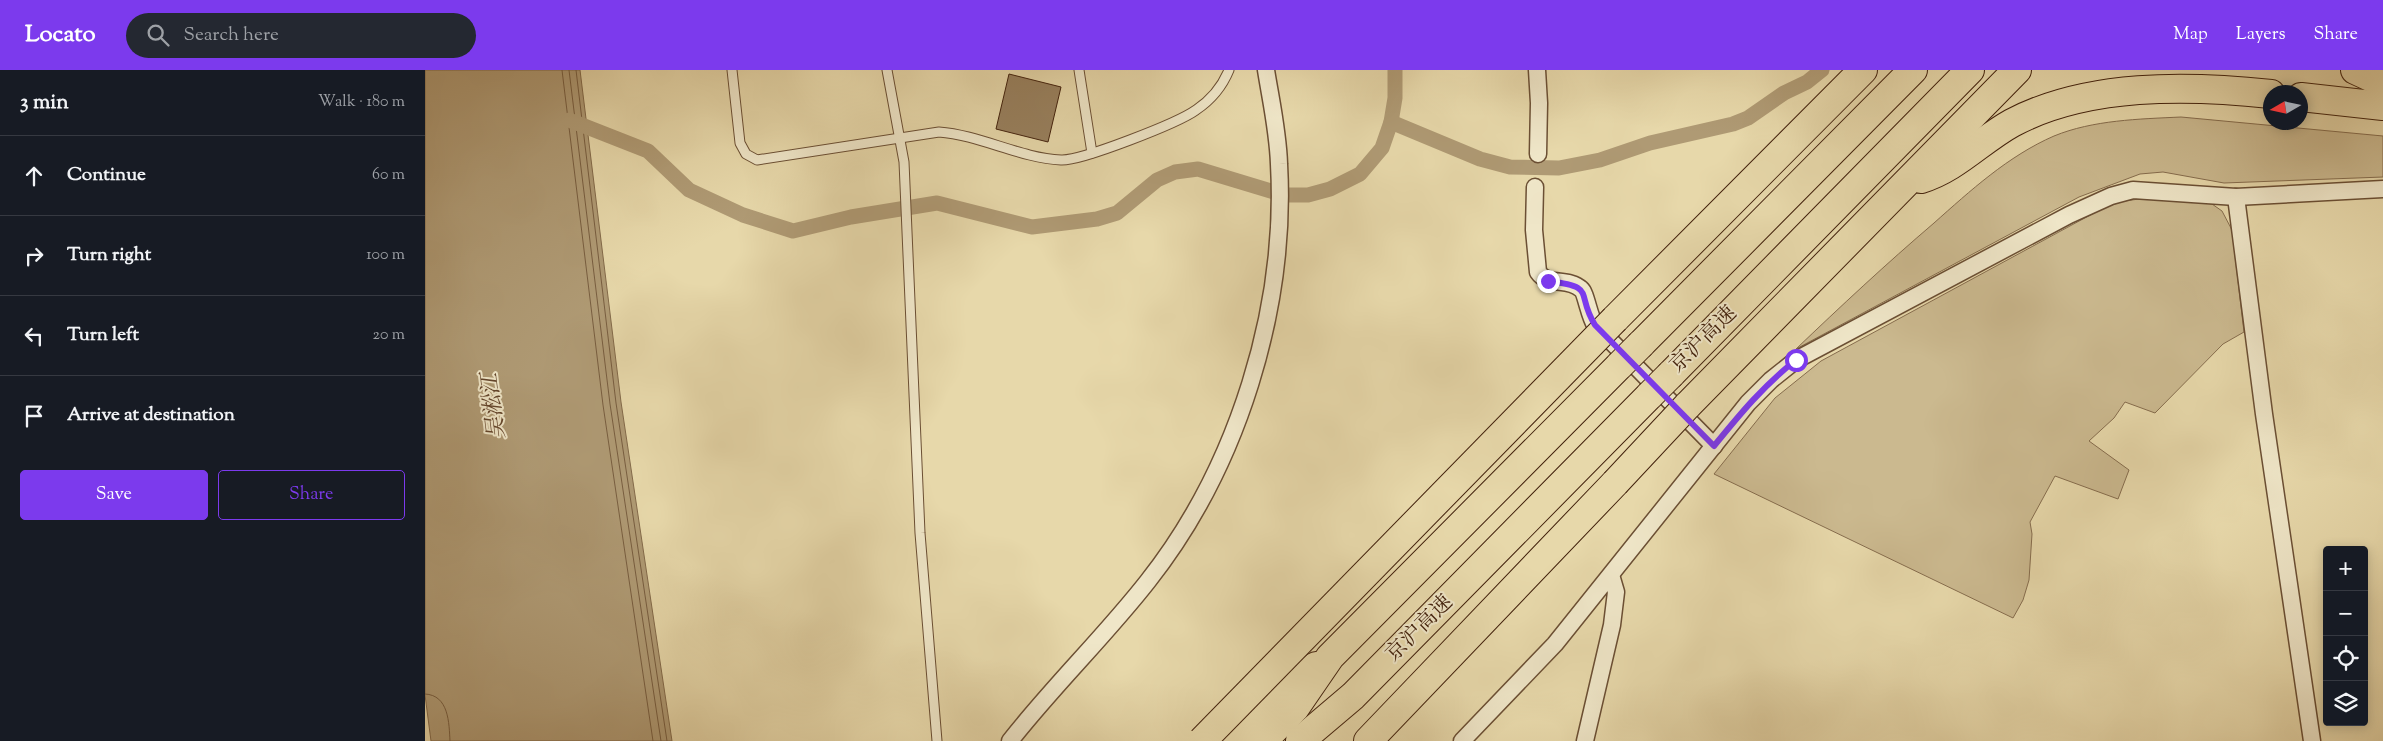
<!DOCTYPE html>
<html lang="en">
<head>
<meta charset="utf-8">
<style>
	body { margin:0; font-family:"Sorts Mill Goudy","Noto Serif SC",serif; background:#242831; color:#f1f3f6 }
	.controls { position:absolute; right:15px; bottom:15px; display:grid; overflow:hidden; border-radius:5px; box-shadow:0 2px 12px #0003 }
	.controls button { width:45px; height:45px; display:grid; place-items:center; padding:0; border:0; border-bottom:1px solid #363941; background:#171b24; color:#f1f3f6; font:25px sans-serif }
	.compass { position:absolute; left:1838px; top:15px; width:45px; height:45px; border-radius:50%; background:#171b24; box-shadow:0 2px 12px #0003; rotate:261deg }
	.stop { position:absolute; width:15px; height:15px; margin:-11px; border:4px solid #7c3aed; border-radius:50%; background:#fff }
	.stop.end { background:#7c3aed; border-color:#fff; box-shadow:0 1px 5px #0008 }
	.list { margin:0; padding:0; list-style:none }
	h2 { display:flex; justify-content:space-between; align-items:center; height:65px; margin:0; padding:0 20px; font-size:21px }
	h2 small { font-size:16px; font-weight:400; color:#9ea1a6 }
	.list li { display:grid; grid-template-columns:32px 1fr auto; gap:15px; align-items:center; box-sizing:border-box; height:80px; padding:0 20px; border-top:1px solid #363941 }
	.list b { display:block; font-size:19px; white-space:nowrap }
	.list em { font-size:16px; font-style:normal; color:#9ea1a6 }
	.actions { display:flex; gap:10px; padding:15px 20px }
	.actions a { flex:1; padding:11px 0; border:1px solid #7c3aed; border-radius:5px; text-align:center; font-size:18px; color:#7c3aed }
	.actions .main { background:#7c3aed; color:#fff }
	.icon { flex:none; width:28px; height:28px; fill:none; stroke:currentColor; stroke-width:2; stroke-linecap:round; stroke-linejoin:round }
	.map { position:relative; flex:none; width:1958px; height:671px; overflow:hidden }
	header { display:flex; align-items:center; gap:30px; box-sizing:border-box; height:70px; padding:0 25px; background:#7c3aed; color:#fff }
	header strong { font-size:24px }
	nav { display:flex; gap:28px; margin-inline-start:auto; font-size:18px }
	.search { width:350px; height:45px; background:#242831; display:flex; align-items:center; gap:12px; box-sizing:border-box; padding:0 18px; border-radius:28px; color:#9ea1a6; font-size:19px }
	main { display:flex }
	aside { flex:1; background:#171b24 }
	.map>svg:first-child { display:block }
	.green { fill:#cbb98f; stroke:#866d4e }
	.water { fill:#af9a74; stroke:#836a4a }
	.lines { fill:none; stroke-linecap:round; stroke-linejoin:round }
	.shore { stroke:#785e40; stroke-width:1 }
	.canal { stroke:#af9a74; stroke-width:15 }
	.building { fill:#98805e; stroke:#42210c }
	.lane-casing { stroke:#6b4f34; stroke-width:11 }
	.street-casing { stroke:#6b4f34; stroke-width:19 }
	.highway-casing { stroke:#42210c; stroke-width:30 }
	.lane { stroke:#efe6c8; stroke-width:9 }
	.street { stroke:#efe6c8; stroke-width:16 }
	.highway { stroke:#e7d8aa; stroke-width:28 }
	.highway-bridge-casing { stroke:#42210c; stroke-width:30; stroke-linecap:butt }
	.highway-bridge { stroke:#e7d8aa; stroke-width:28 }
	.route { stroke:#7c3aed; stroke-width:6 }
	.labels { text-anchor:middle; dominant-baseline:central; stroke-width:4; stroke-linejoin:round; paint-order:stroke }
	.street-label { font-size:21px; fill:#42210c; stroke:#efe6c8 }
	.water-label { font-size:22px; font-style:italic; fill:#63452b; stroke:#efe6c8 }
</style>
</head>
<body>
<header>
<strong>Locato</strong>
<div class="search"><svg class="icon" aria-label="search" viewBox="0 0 24 24"><circle cx="10" cy="10" r="6"/><path d="M15 15l6 6"/></svg>Search here</div>
<nav><a>Map</a><a>Layers</a><a>Share</a></nav>
</header>
<main>
<aside>
<h2>3 min<small>Walk · 180 m</small></h2>
<ul class="list">
<li><svg class="icon" aria-label="ahead" viewBox="0 0 24 24"><path d="M12 20V5M6 11l6-6 6 6"/></svg><div><b>Continue</b></div><em>60 m</em></li>
<li><svg class="icon" aria-label="right" viewBox="0 0 24 24"><path d="M7 20v-9h11M14 6l5 5-5 5"/></svg><div><b>Turn right</b></div><em>100 m</em></li>
<li><svg class="icon" aria-label="left" viewBox="0 0 24 24"><path d="M17 20v-9H6M10 6l-5 5 5 5"/></svg><div><b>Turn left</b></div><em>20 m</em></li>
<li><svg class="icon" aria-label="arrive" viewBox="0 0 24 24"><path d="M6 21V4h12l-3 4 3 4H6"/></svg><div><b>Arrive at destination</b></div></li>
</ul>
<div class="actions"><a class="main">Save</a><a>Share</a></div>
</aside>
<div class="map">
<svg width="1958" height="671" viewBox="0 0 1958 671">
	<rect width="100%" height="100%" fill="#e7d8aa"/>
	<filter id="stains"><feTurbulence type="fractalNoise" baseFrequency=".004" numOctaves="4"/><feColorMatrix values="0 0 0 0 .2 0 0 0 0 .09 0 0 0 0 .02 0 0 0 .5 -.17"/></filter>
	<radialGradient id="worn" r=".72"><stop offset=".6" stop-color="#630" stop-opacity="0"/><stop offset="1" stop-color="#630" stop-opacity=".3"/></radialGradient>
	<g class="green">
		<path d="M1756 47 1958 66V107L1799 113 1738 102 1715 104 1654 127 1371 279C1416 236 1461 194 1509 153 1545 121 1583 86 1629 66 1668 50 1714 49 1756 47Z"/>
		<polygon points="1722,128 1764,130 1787,134 1797,141 1807,160 1819,262 1798,274 1730,343 1700,332 1689,348 1664,371 1704,400 1693,429 1630,406 1605,452 1607,464 1604,510 1598,530 1588,548 1289,404 1350,328 1396,291 1680,137 1699,131"/>
	</g>
	<polygon class="water" points="0,0 155,0 196,332 247,671 6,671 0,625"/>
	<g class="lines">
		<g class="shore">
			<polyline points="137,0 178,335 228,671"/>
			<polyline points="144,0 185,334 236,671"/>
			<polyline points="151,0 191,333 242,671"/>
			<path d="M0 624C24 625 24 653 25 671"/>
		</g>
		<g class="canal">
			<polyline points="144,50 223,81 264,120 318,145 368,161 426,147 512,133 607,157 672,149 692,143 732,110 750,102 773,99 859,125 883,125 905,119 935,104 957,78 966,52 970,28 970,0"/>
			<polyline points="966,52 1055,89 1085,97 1134,98 1175,90 1225,73 1308,54 1323,48 1359,23 1382,12 1397,0"/>
		</g>
	</g>
	<polygon class="building" points="584,4 636,17 623,72 571,59"/>
	<g class="lines">
		<g class="lane-casing">
			<g id="lane">
				<path d="M307 0 315 73 321 84 332 90 514 62C555 65 595 88 636 90 656 91 753 53 771 40 786 30 797 17 804 0"/>
				<polyline points="462,0 479,92 495,463 512,671"/>
				<polyline points="654,0 667,83"/>
			</g>
		</g>
		<g class="street-casing">
			<g id="street">
				<polyline points="1112,0 1114,33 1113,84"/>
				<path d="M1110 117 1109 160 1113 202C1123 217 1143 207 1156 219 1161 223 1164 246 1170 255L1289 376"/>
				<polyline points="1811,127 1839,344 1887,671"/>
				<path d="M585 671C629 615 680 566 723 511 813 397 862 238 854 94 853 62 846 31 841 0"/>
				<polyline points="1037,671 1130,574 1323,333 1346,310 1371,290 1644,145 1686,126 1708,120 1811,127 1958,119"/>
				<polyline points="1160,671 1187,555 1191,522 1186,505"/>
			</g>
		</g>
		<g class="highway-casing">
			<g id="highway">
				<polyline points="1930,0 1958,13"/>
				<polyline points="1876,27 1958,36"/>
				<path d="M1496 109C1530 99 1556 70 1587 53 1662 13 1763 15 1846 24"/>
				<polyline points="1190,249 1438,0"/>
				<polyline points="1216,274 1488,0"/>
				<polyline points="1246,304 1545,0"/>
				<polyline points="1262,336 1592,0"/>
				<polyline points="806,671 854,622 891,596"/>
				<polyline points="838,671 870,638 905,587 1195,295"/>
				<polyline points="875,671 928,626 1225,325"/>
				<polyline points="943,671 1190,413"/>
			</g>
		</g>
		<use href="#lane" class="lane"/>
		<use href="#street" class="street"/>
		<use href="#highway" class="highway"/>
		<g class="highway-bridge-casing">
			<g id="highway-bridge">
				<polyline points="1195,295 1216,274"/>
				<polyline points="1225,325 1246,304"/>
				<polyline points="1190,413 1262,336"/>
				<polyline points="777,671 1190,249"/>
			</g>
		</g>
		<use href="#highway-bridge" class="highway-bridge"/>
	</g>
	<g class="lines">
		<path class="route" d="M1123 211C1173 217 1150 223 1170 255L1289 376C1315 344 1339 315 1371 290"/>
	</g>
	<g class="labels">
		<g class="street-label">
			<text transform="translate(1279 270) rotate(-45)">京沪高速</text>
			<text transform="translate(995 559) rotate(-45)">京沪高速</text>
		</g>
		<g class="water-label">
			<text transform="translate(70 336) rotate(-97)">吴淞江</text>
		</g>
	</g>
	<rect width="100%" height="100%" filter="url(#stains)"/>
	<rect width="100%" height="100%" fill="url(#worn)"/>
</svg>
<div class="controls">
<button>+</button>
<button>−</button>
<button><svg class="icon" aria-label="locate" viewBox="0 0 24 24"><circle cx="12" cy="12" r="6"/><path d="M12 2v4M12 18v4M2 12h4M18 12h4"/></svg></button>
<button><svg class="icon" aria-label="layers" viewBox="0 0 24 24"><path d="M12 4l9 5-9 5-9-5zM3 14l9 5 9-5"/></svg></button>
</div>
<svg class="compass" viewBox="-18 -18 36 36"><path d="M0-13l5 13h-10z" fill="#e53935"/><path d="M0 13l5-13h-10z" fill="#9ea1a6"/></svg>
<div class="stop" style="left:1371px;top:290px"></div>
<div class="stop end" style="left:1123px;top:211px"></div>
</div>
</main>
</body>
</html>
